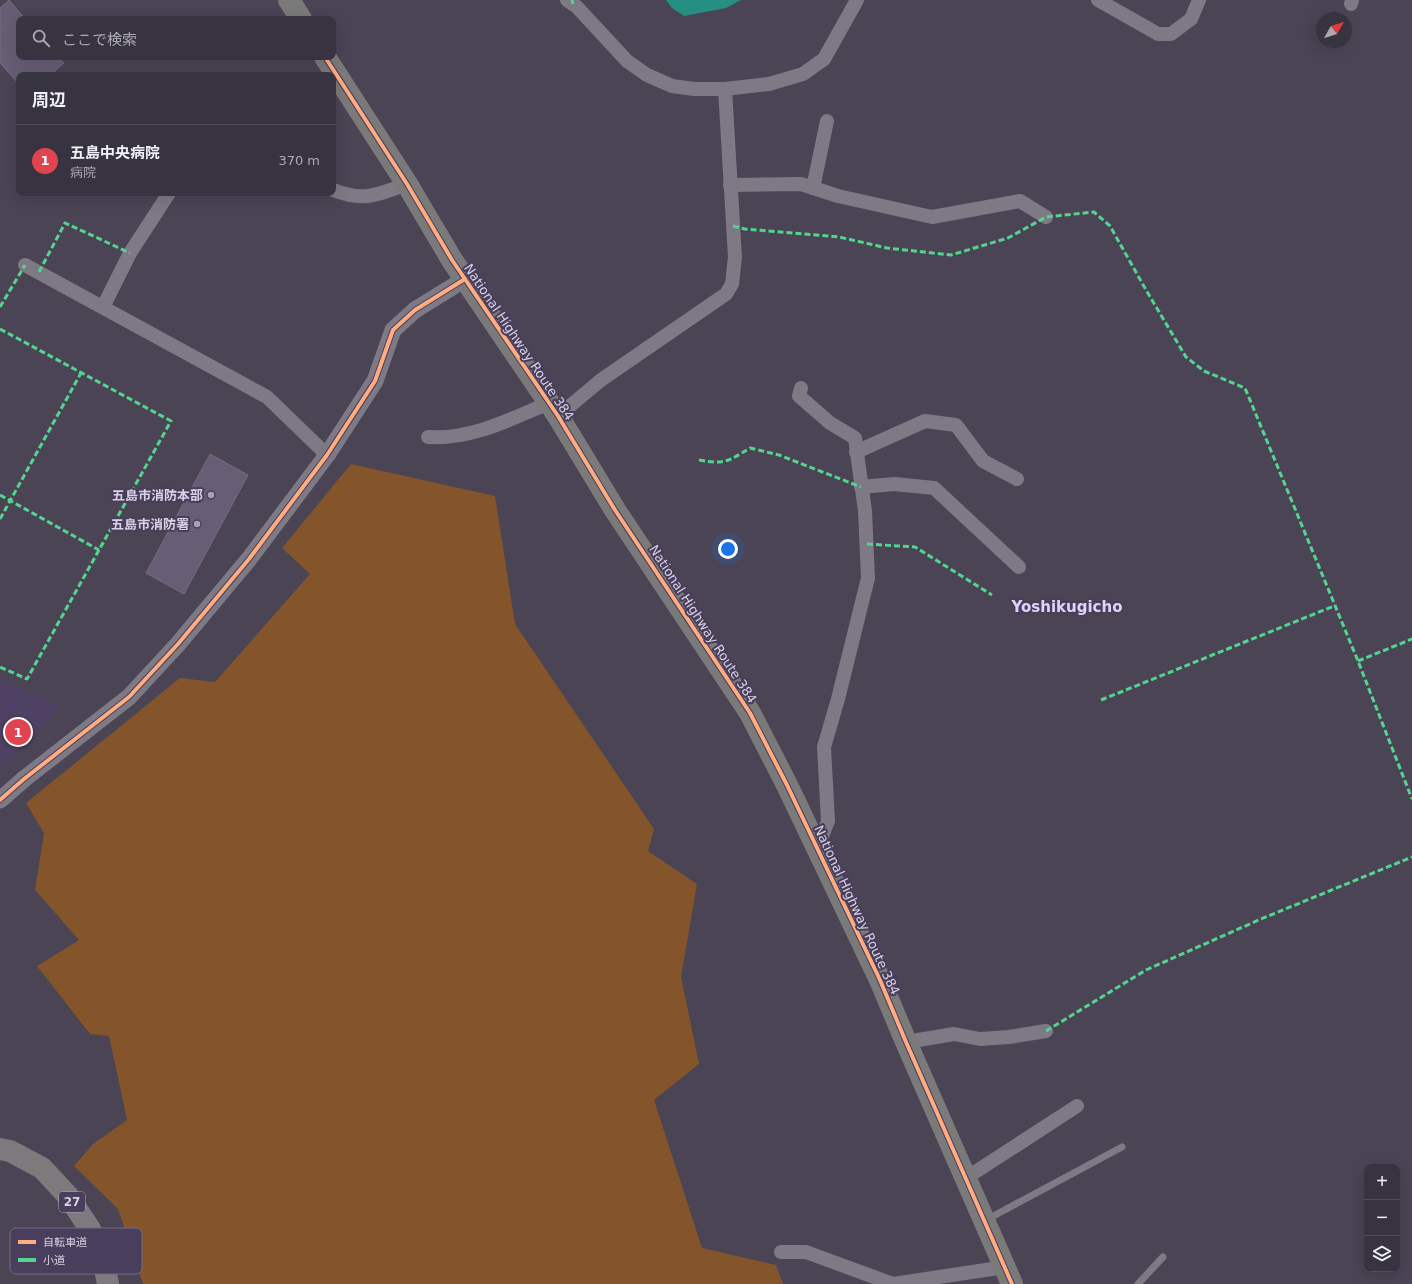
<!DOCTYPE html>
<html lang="ja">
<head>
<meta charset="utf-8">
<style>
	body { margin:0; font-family:"DejaVu Sans","Noto Sans JP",sans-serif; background:#3f3b47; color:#f1f3f6 }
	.controls { position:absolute; right:12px; bottom:12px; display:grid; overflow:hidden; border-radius:8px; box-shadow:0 4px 16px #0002 }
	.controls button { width:36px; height:36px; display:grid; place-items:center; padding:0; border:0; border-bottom:1px solid #524e59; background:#383340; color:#f1f3f6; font:20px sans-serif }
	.compass { position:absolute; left:1316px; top:12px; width:36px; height:36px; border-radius:50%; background:#383340; box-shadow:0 4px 16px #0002; rotate:51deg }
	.you { position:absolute; left:728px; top:549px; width:14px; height:14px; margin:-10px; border:3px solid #fff; border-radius:50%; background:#1a73e8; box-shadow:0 0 0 6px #1a73e833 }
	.badge { display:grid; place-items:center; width:26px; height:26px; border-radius:50%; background:#a6a0b2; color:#fff; font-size:13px; font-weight:700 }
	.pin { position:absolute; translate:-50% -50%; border:2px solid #fff; box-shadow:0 1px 4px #0006 }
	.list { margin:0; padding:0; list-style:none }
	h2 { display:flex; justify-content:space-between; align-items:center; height:52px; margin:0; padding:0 16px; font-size:17px }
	h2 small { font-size:13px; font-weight:400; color:#abaab1 }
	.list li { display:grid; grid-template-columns:26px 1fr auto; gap:12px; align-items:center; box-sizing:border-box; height:72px; padding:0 16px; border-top:1px solid #524e59 }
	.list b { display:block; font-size:15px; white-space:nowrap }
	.list p { margin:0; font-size:13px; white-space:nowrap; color:#abaab1 }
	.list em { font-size:13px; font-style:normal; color:#abaab1 }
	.icon { flex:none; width:22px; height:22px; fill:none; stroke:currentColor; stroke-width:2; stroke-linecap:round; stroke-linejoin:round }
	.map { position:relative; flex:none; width:1412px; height:1284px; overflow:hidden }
	.search { position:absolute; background:#383340; box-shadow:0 4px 16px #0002; left:16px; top:16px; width:320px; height:44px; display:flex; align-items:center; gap:10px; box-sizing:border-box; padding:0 14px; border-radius:8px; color:#abaab1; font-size:15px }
	.panel { position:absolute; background:#383340; box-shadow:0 4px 16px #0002; left:16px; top:72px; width:320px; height:124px; border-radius:8px }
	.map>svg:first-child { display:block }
	.built { fill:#4f4163 }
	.green { fill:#84552a }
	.water { fill:#268f83 }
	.building { fill:#675d75; stroke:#736e7c }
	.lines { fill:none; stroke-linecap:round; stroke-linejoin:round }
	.service { stroke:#7d7985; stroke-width:7 }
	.minor { stroke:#7d7985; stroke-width:14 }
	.tertiary { stroke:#7d7985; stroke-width:17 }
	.primary { stroke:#7c7a7d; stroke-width:22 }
	.trunk { stroke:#7b7a7a; stroke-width:22 }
	.quiet { stroke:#53d58f; stroke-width:3; stroke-dasharray:6 3; stroke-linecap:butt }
	.cycleway-casing { stroke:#493e5b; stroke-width:6 }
	.cycleway { stroke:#ffac80; stroke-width:4 }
	.poi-dot { fill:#a6a0b2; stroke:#493e5b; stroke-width:1.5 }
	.labels { text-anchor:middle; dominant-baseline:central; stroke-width:4; stroke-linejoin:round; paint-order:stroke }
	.shield { fill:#493e5b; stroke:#ada6bb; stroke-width:1 }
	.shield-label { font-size:12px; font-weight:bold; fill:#d8d2e4 }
	.street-label { font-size:13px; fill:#d8d2e4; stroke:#493e5b }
	.poi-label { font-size:13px; font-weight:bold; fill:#d8d2e4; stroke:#493e5b; text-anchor:end }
	.quarter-label { font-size:15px; font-weight:bold; fill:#e0d3f6; stroke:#493e5b }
	.key { fill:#493e5b; stroke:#746a84; stroke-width:1 }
	.key-label { font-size:11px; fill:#d8d2e4 }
</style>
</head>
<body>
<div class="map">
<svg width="1412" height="1284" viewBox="0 0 1412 1284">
	<rect width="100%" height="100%" fill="#4a4455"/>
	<polygon class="built" points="0,679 61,706 0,769"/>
	<polygon class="green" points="351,464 495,496 515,624 654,829 648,851 697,884 681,977 699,1064 654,1100 702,1248 776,1265 783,1284 143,1284 118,1209 74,1166 93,1144 127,1120 109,1036 90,1034 37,966 79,940 35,890 44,833 26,803 180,678 215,682 310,574 282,548"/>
	<polygon class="water" points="666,0 741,0 726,8 684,16 672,8"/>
	<g class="building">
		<polygon points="9,0 25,19 19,19 19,57 58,57 64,63 50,75 19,75 19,84 0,63 0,8"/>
		<polygon points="210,454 248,475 184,594 146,573"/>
	</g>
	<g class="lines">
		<g class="service">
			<polyline points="986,1220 1122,1147"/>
			<polyline points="1138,1284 1163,1257"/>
		</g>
		<g class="minor">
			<polyline points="567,0 577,7 627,61 647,75 672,86 694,89 725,89 769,84 803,74 824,59 857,0"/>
			<polyline points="1098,0 1158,34 1171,34 1191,19 1199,0"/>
			<polyline points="1351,4 1352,0"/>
			<polyline points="730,185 801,184 838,196 932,217 1020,201 1046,217"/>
			<polyline points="813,188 827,121"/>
			<path d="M333 190C364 202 377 195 407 184"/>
			<polyline points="25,265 267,397 327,455"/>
			<polyline points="103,307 130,253 169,193"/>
			<polyline points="801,388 799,396 830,423 855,438 865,511 868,578 838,699 824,747 828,821 817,849"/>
			<polyline points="558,416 601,380 726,294 732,284 735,257 725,89"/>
			<path d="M428 437C471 440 511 419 549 403"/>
			<polyline points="856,452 925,421 956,425 983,461 1017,479"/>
			<polyline points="861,487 894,484 934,488 1019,567"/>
			<polyline points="906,1042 954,1034 980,1039 1009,1037 1046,1031"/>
			<polyline points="966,1178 1077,1106"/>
			<polyline points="781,1252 806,1252 893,1284 1005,1267"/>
		</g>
		<polyline class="tertiary" points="0,800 24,779 129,697 178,644 249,559 327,455 375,381 393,330 415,310 465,279"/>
		<polyline class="primary" points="0,1149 10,1151 42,1168 68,1196 90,1229 105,1269 108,1284"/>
		<g class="trunk">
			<polyline points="289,0 301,19"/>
			<polyline points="325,57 407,184 452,260 558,416 615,510 750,713 787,785 880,980 906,1042 1012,1284"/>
		</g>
		<g class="quiet">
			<polyline points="572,0 573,4"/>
			<polyline points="733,226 745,229 839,237 887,248 951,255 1008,238 1046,217 1094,212 1110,226 1146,290 1186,357 1204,371 1245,388 1358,661 1412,799"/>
			<polyline points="39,272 65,223 130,253"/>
			<polyline points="0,307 25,265"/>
			<polyline points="0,329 171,421 27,679 0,667"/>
			<path d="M699 460C724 465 729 461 750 448L779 455 861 487"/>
			<polyline points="0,495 99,550"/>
			<polyline points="0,519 81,373"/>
			<polyline points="867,544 915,547 992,595"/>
			<polyline points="1358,661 1412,639"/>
			<polyline points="1101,700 1334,606"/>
			<polyline points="1046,1031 1146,970 1261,919 1412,857"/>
		</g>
		<g class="cycleway-casing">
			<g id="cycleway">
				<polyline points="325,57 407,184 452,260 558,416 615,510 750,713 787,785 880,980 906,1042 1012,1284"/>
				<polyline points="0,800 24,779 129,697 178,644 249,559 327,455 375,381 393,330 415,310 465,279"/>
			</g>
		</g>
		<use href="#cycleway" class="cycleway"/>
	</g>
	<g class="poi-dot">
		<circle cx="211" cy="495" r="4"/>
		<circle cx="197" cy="524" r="4"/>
	</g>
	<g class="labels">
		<rect class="shield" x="59" y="1192" width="26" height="20" rx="3"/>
		<g class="shield-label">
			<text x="72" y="1202">27</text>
		</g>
		<g class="street-label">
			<text transform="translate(519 342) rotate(56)">National Highway Route 384</text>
			<text transform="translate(703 624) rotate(57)">National Highway Route 384</text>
			<text transform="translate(857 910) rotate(65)">National Highway Route 384</text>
		</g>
		<g class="poi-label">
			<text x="203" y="495">五島市消防本部</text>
			<text x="189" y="524">五島市消防署</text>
		</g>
		<g class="quarter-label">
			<text x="1067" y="607">Yoshikugicho</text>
		</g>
	</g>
	<rect x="10" y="1228" width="132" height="46" rx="6" class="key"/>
	<rect x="18" y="1240" width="18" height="4" fill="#ffac80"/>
	<rect x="18" y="1258" width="18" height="4" fill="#53d58f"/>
	<g class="key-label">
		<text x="43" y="1246">自転車道</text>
		<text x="43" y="1264">小道</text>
	</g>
</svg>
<div class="controls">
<button>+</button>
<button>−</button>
<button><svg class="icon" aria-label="layers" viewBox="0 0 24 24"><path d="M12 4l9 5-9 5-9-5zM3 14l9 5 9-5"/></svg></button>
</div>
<svg class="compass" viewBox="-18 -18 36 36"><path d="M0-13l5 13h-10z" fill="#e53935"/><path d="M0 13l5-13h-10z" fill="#abaab1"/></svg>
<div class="you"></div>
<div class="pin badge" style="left:18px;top:732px;background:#e0444e">1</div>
<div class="search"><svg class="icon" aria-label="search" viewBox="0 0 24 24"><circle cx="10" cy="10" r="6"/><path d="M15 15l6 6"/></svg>ここで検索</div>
<section class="panel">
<h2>周辺<small></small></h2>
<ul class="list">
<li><span class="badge" style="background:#e0444e">1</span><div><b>五島中央病院</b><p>病院</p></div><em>370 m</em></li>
</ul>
</section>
</div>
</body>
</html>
